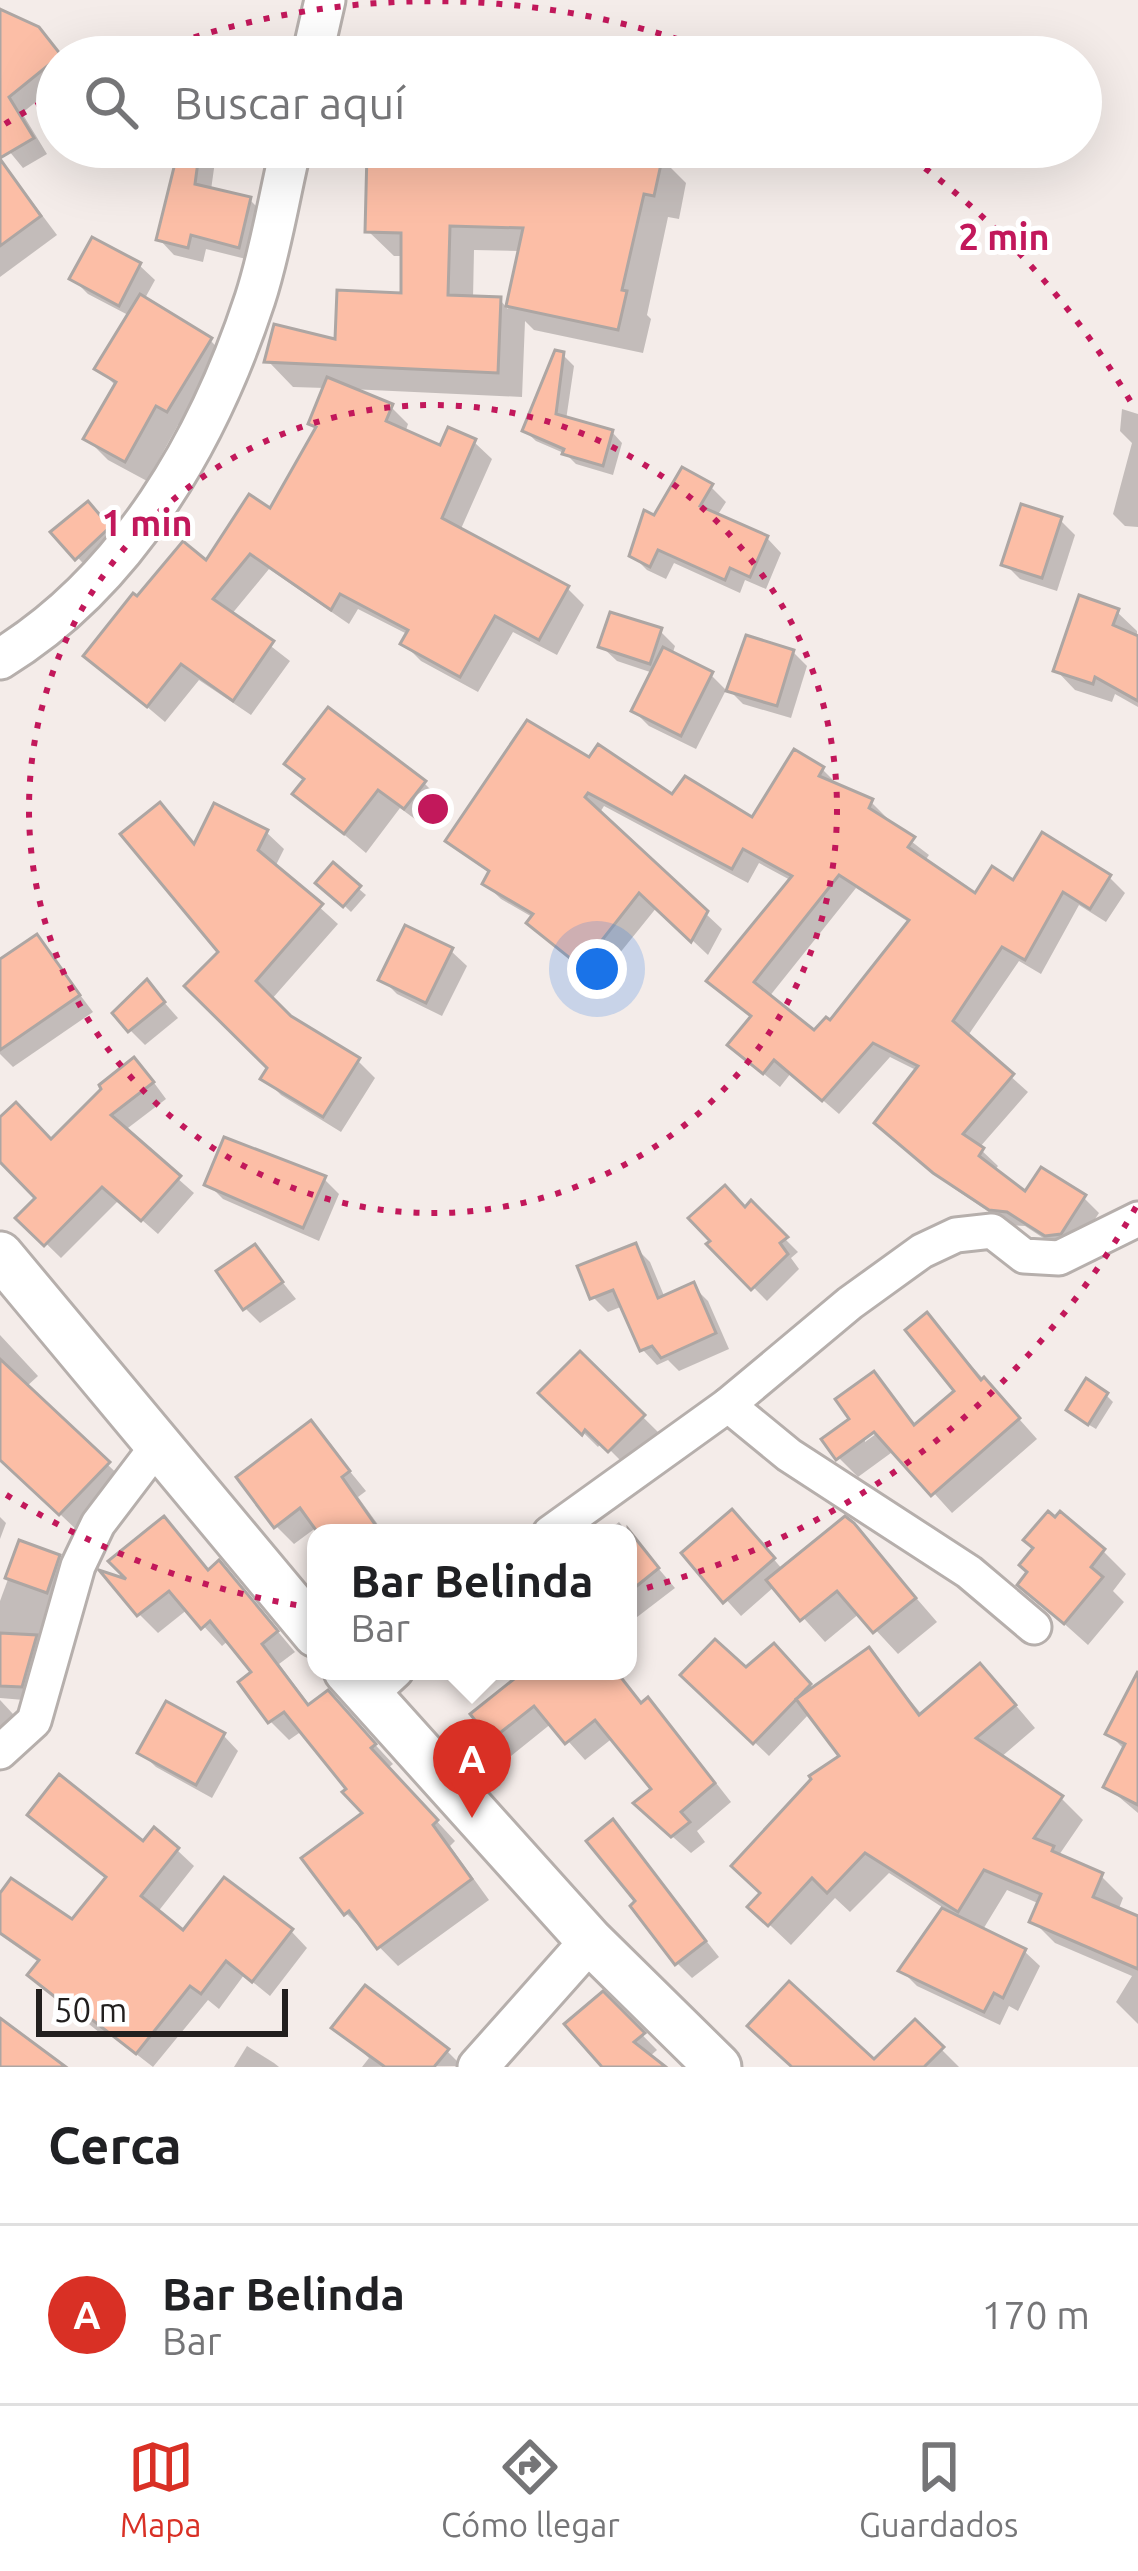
<!DOCTYPE html>
<html lang="es">
<head>
<meta charset="utf-8">
<style>
	body { margin:0; font-family:Ubuntu,sans-serif; background:#f6f6f6; color:#202124 }
	.scale { position:absolute; left:36px; bottom:30px; width:252px; box-sizing:border-box; padding-left:12px; border:6px solid #221f1e; border-top:0; font-size:33px; line-height:42px; white-space:nowrap; color:#221f1e; -webkit-text-stroke:9px #fff; paint-order:stroke }
	.you { position:absolute; left:597px; top:969px; width:42px; height:42px; margin:-30px; border:9px solid #fff; border-radius:50%; background:#1a73e8; box-shadow:0 0 0 18px #1a73e833 }
	.badge { display:grid; place-items:center; width:78px; height:78px; border-radius:50%; background:#d93025; color:#fff; font-size:39px; font-weight:700 }
	.pin { position:absolute; translate:-50% -99px; filter:drop-shadow(0 3px 6px #0008) }
	.pin::after { content:''; position:absolute; top:63px; width:42px; height:36px; background:inherit; clip-path:polygon(0 0,100% 0,50% 100%) }
	.popup { position:absolute; left:307px; top:1524px; width:330px; height:156px; box-sizing:border-box; display:grid; place-content:center; border-radius:24px; background:#fff; filter:drop-shadow(0 3px 9px #0005); font-size:39px; white-space:nowrap; color:#757577 }
	.popup b { font-size:45px; color:#202124 }
	.popup::after { content:''; position:absolute; left:50%; top:100%; margin-left:-24px; border:24px solid transparent; border-top-color:#fff }
	.list { margin:0; padding:0; list-style:none }
	h2 { display:flex; justify-content:space-between; align-items:center; height:156px; margin:0; padding:0 48px; font-size:51px }
	h2 small { font-size:39px; font-weight:400; color:#757577 }
	.list li { display:grid; grid-template-columns:78px 1fr auto; gap:36px; align-items:center; box-sizing:border-box; height:180px; padding:0 48px; border-top:3px solid #e0e0e0 }
	.list b { display:block; font-size:45px; white-space:nowrap }
	.list p { margin:0; font-size:39px; white-space:nowrap; color:#757577 }
	.list em { font-size:39px; font-style:normal; color:#757577 }
	.icon { flex:none; width:66px; height:66px; fill:none; stroke:currentColor; stroke-width:2; stroke-linecap:round; stroke-linejoin:round }
	.map { position:relative; flex:none; width:1138px; height:2067px; overflow:hidden }
	.search { position:absolute; background:#fff; box-shadow:0 12px 48px #0002; left:36px; right:36px; top:36px; height:132px; display:flex; align-items:center; gap:30px; box-sizing:border-box; padding:0 42px; border-radius:66px; color:#757577; font-size:45px }
	.sheet { height:336px; background:#fff }
	nav { display:flex; justify-content:space-around; align-items:center; box-sizing:border-box; height:168px; border-top:3px solid #e0e0e0; background:#fff; font-size:33px; color:#757577 }
	nav a { display:grid; justify-items:center; gap:6px }
	nav .on { color:#d93025 }
	.map>svg:first-child { display:block }
	.shadow { fill:#0003; fill-rule:evenodd }
	.building { fill:#fcbea6; stroke:#ada6a3; stroke-width:3; fill-rule:evenodd }
	.lines { fill:none; stroke-linecap:round; stroke-linejoin:round }
	.minor-casing { stroke:#b6afac; stroke-width:39 }
	.tertiary-casing { stroke:#b6afac; stroke-width:45 }
	.secondary-casing { stroke:#b6afac; stroke-width:51 }
	.minor { stroke:#fff; stroke-width:33 }
	.tertiary { stroke:#fff; stroke-width:39 }
	.secondary { stroke:#fff; stroke-width:45 }
	.ring { fill:none; stroke:#c2185b; stroke-width:6; stroke-dasharray:6 12 }
	.centre { fill:#c2185b; stroke:#fff; stroke-width:6 }
	.ring-label { font-size:36px; text-anchor:middle; font-weight:bold; fill:#c2185b; stroke:#fff; stroke-width:10; stroke-linejoin:round; paint-order:stroke }
</style>
</head>
<body>
<div class="map">
<svg width="1138" height="2067" viewBox="0 0 1138 2067">
	<rect width="100%" height="100%" fill="#f4ece9"/>
	<g class="shadow">
		<polygon points="0,13 54,46 62,57 57,57 57,85 22,113 47,154 23,168 0,140"/>
		<polygon points="166,147 217,147 211,190 250,200 265,215 254,261 206,249 203,262 174,255 159,239 177,169 165,157"/>
		<path d="M553 147H611L661 158 686 183 679 219 668 217 647 315 651 319 643 353 534 330 525 321 522 397 350 389 391 407 408 424 405 433 442 449 474 442 492 459 460 531 567 588 584 605 557 655 513 632 478 692 421 661 404 644 409 635 358 609 349 624 269 569 231 615 290 661 251 715 199 680 165 722 87 656 271 512 318 429 311 423 325 388 293 387 268 361 338 342 404 296V256H394L368 231 550 158ZM474 250 521 251 508 309 500 300 473 299Z"/>
		<polygon points="0,159 57,235 0,277"/>
		<polygon points="139,265 155,280 144,300 210,340 231,362 189,431 178,425 147,481 108,460 87,439 117,387 98,368 130,316 88,294 73,279"/>
		<polygon points="563,355 574,366 566,420 612,432 622,443 613,475 576,464 566,454 536,441 525,431"/>
		<polygon points="1122,409 1138,414 1138,527 1125,526 1113,514 1132,443 1120,431"/>
		<polygon points="711,487 726,502 717,516 767,538 781,553 766,589 745,580 740,593 674,563 666,579 647,570 632,555"/>
		<polygon points="103,520 123,544 92,573 55,533"/>
		<polygon points="1060,520 1075,535 1057,591 1020,579 1005,564"/>
		<polygon points="1117,612 1137,631 1138,707 1115,694 1112,702 1075,690 1056,670"/>
		<polygon points="660,631 675,646 672,655 711,675 726,690 696,749 649,726 634,711 653,673 617,661 601,646"/>
		<polygon points="793,652 807,666 791,718 743,704 729,690"/>
		<path d="M590 761 673 798 753 821 822 769 838 785 871 802 887 818 885 821 929 855 924 862 976 898 1014 884 1109 877 1125 893 1106 922 1079 905 1041 974 1019 961 967 1037 1028 1092 979 1148 998 1166 994 1171 1026 1196 1084 1198 1099 1213 1076 1248 1063 1251 1025 1226 1008 1225 952 1187 894 1138 918 1071 890 1057 839 1114 791 1073 780 1087 747 1060 753 1018 710 981 792 881 759 863 748 883 604 806 599 814 722 929 708 955 657 907 598 980 545 939 530 923 534 918 501 899 485 884 491 874 449 841ZM856 888 910 923 831 1024 815 1034 769 997Z"/>
		<polygon points="288,763 424,783 445,804 427,828 400,808 366,853 296,794 306,781"/>
		<polygon points="160,806 196,846 266,832 284,849 275,867 338,924 271,1000 289,1019 358,1061 375,1078 341,1132 281,1095 264,1078 271,1068"/>
		<polygon points="333,867 366,895 351,912 320,882"/>
		<polygon points="37,938 93,1012 13,1067 0,1054 0,964"/>
		<polygon points="451,951 467,966 442,1016 397,994 382,979"/>
		<polygon points="147,983 178,1018 145,1045 130,1030"/>
		<polygon points="149,1076 166,1099 124,1131 194,1193 158,1234 119,1200 61,1258 20,1218 39,1198 0,1158 0,1121 52,1143"/>
		<polygon points="324,1179 339,1194 319,1241 223,1199 208,1184"/>
		<polygon points="751,1205 798,1252 791,1258 799,1269 767,1301 711,1244"/>
		<polygon points="635,1247 650,1262 665,1298 693,1286 708,1301 729,1349 679,1371 668,1360 657,1365 642,1349 623,1306 608,1312 593,1297"/>
		<polygon points="255,1248 296,1299 260,1323 245,1308"/>
		<path d="M927 1316 1037 1439 952 1513 895 1450 858 1477 839 1458 874 1375 917 1426 958 1391ZM888 1425 865 1442V1435Z"/>
		<polygon points="0,1335 38,1376 26,1387 128,1484 81,1534 0,1457"/>
		<polygon points="580,1355 658,1432 625,1465 602,1442 598,1447 543,1393"/>
		<polygon points="1106,1395 1113,1402 1096,1429 1076,1417"/>
		<polygon points="311,1424 366,1491 358,1497 384,1533 322,1533 317,1527 294,1544 276,1526"/>
		<polygon points="0,1517 6,1523 0,1539"/>
		<polygon points="164,1520 210,1572 238,1584 295,1652 279,1664 311,1707 346,1713 393,1764 388,1768 455,1841 450,1846 489,1900 398,1966 346,1913 366,1814 302,1731 289,1740 270,1721 256,1673 229,1640 222,1646 188,1609 158,1633 139,1614 136,1585"/>
		<polygon points="619,1522 675,1588 628,1624 628,1533 605,1533"/>
		<polygon points="853,1525 937,1622 898,1654 860,1613 825,1642 775,1586 741,1616 685,1554 747,1528 783,1570"/>
		<polygon points="21,1544 58,1558 73,1573 36,1701 0,1698 0,1601"/>
		<polygon points="1103,1551 1126,1574 1113,1591 1124,1602 1088,1645 1021,1585"/>
		<polygon points="869,1651 923,1716 1002,1689 1035,1728 1000,1758 1061,1798 1083,1820 1059,1855 1101,1876 1123,1898 1118,1911 1138,1919 1138,2024 1116,2002 1132,1976 1055,1943 1033,1921 1040,1904 1007,1890 982,1931 1024,1951 1040,1966 1018,2011 1009,2006 1000,2025 917,1986 902,1971 945,1909 889,1873 850,1912 835,1898 791,1945 751,1907 763,1894 843,1757 810,1713 769,1756 685,1675 746,1671 789,1661 814,1690"/>
		<polygon points="506,1671 616,1671 643,1705 648,1701 666,1719 731,1802 697,1831 705,1842 691,1853 655,1821 655,1789 614,1737 585,1760 552,1723 511,1756 493,1738 515,1682"/>
		<polygon points="1138,1678 1138,1813 1106,1786 1125,1750 1109,1734"/>
		<polygon points="0,1700 26,1728 0,1754"/>
		<polygon points="223,1735 238,1751 212,1798 156,1767 140,1752"/>
		<polygon points="31,1815 144,1845 177,1850 194,1866 157,1913 184,1934 291,1931 307,1948 270,1996 244,1975 219,2009 208,2000 153,2067 108,2032 105,2037 48,1991 40,1963 0,1935 0,1898 72,1924 108,1879"/>
		<polygon points="613,1823 719,1957 692,1978 677,1963 639,1902"/>
		<polygon points="366,1989 447,2051 462,2066 362,2067 369,2058 335,2028"/>
		<polygon points="603,1995 657,2050 649,2057 662,2067 606,2067"/>
		<polygon points="915,2023 959,2067 795,2067 874,2063"/>
		<polygon points="247,2046 274,2063 279,2067 234,2067"/>
	</g>
	<g class="building">
		<polygon points="0,9 39,27 61,55 9,97 34,138 0,158"/>
		<polygon points="179,147 200,147 195,184 251,197 239,248 191,235 188,248 156,240"/>
		<polygon points="550,147 626,147 663,155 654,196 644,194 622,290 627,291 618,330 506,306 523,228 450,226 448,295 501,297 498,373 264,362 274,324 335,339 337,290 401,293 401,233 365,232 367,152 548,155"/>
		<polygon points="0,159 41,216 0,246"/>
		<polygon points="92,237 141,263 119,306 69,279"/>
		<polygon points="140,294 212,338 167,412 156,406 125,462 83,439 116,382 94,369"/>
		<polygon points="555,350 564,352 556,414 613,430 603,466 562,454 564,449 522,431"/>
		<polygon points="327,377 393,404 386,421 440,445 448,427 476,439 442,518 569,586 539,640 495,616 460,677 400,644 408,630 340,594 331,610 250,554 213,599 274,641 233,701 181,664 147,707 83,656 133,593 137,596 183,541 206,560 249,494 270,508 316,427 308,424"/>
		<polygon points="682,467 713,484 700,506 768,536 750,577 730,568 725,580 658,550 650,567 629,556 644,510 654,515"/>
		<polygon points="88,501 110,527 75,560 50,532"/>
		<polygon points="1021,504 1062,517 1042,578 1001,565"/>
		<polygon points="1079,595 1119,609 1113,625 1138,636 1138,701 1095,677 1093,684 1053,671"/>
		<polygon points="610,612 662,628 650,664 598,647"/>
		<polygon points="746,635 794,650 777,706 726,691"/>
		<polygon points="663,647 713,672 681,736 631,711"/>
		<polygon points="328,707 426,781 404,809 378,790 344,834 292,794 304,779 284,764"/>
		<path d="M527 720 589 757 598 744 672 794 685 776 752 817 794 749 824 767 819 776 873 799 869 808 915 837 908 847 975 893 992 866 1013 880 1042 832 1111 875 1090 909 1063 892 1025 960 1002 947 953 1021 1014 1074 963 1134 984 1148 979 1156 1025 1191 1041 1167 1086 1195 1061 1234 1045 1236 1007 1212 989 1210 933 1173 874 1123 918 1066 873 1043 822 1101 774 1060 763 1074 727 1045 751 1016 706 981 792 876 743 849 732 869 588 793 585 797 708 911 691 942 639 893 581 967 526 923 533 914 482 884 489 871 445 841ZM839 875 909 920 830 1020 826 1017 814 1030 754 982Z"/>
		<polygon points="160,802 194,844 214,803 268,830 258,850 323,904 256,981 291,1016 360,1058 323,1117 260,1079 267,1068 184,986 218,952 120,834"/>
		<polygon points="333,862 361,886 343,907 315,883"/>
		<polygon points="405,925 453,948 426,1003 378,980"/>
		<polygon points="37,934 80,995 0,1050 0,959"/>
		<polygon points="147,979 165,1002 128,1032 112,1013"/>
		<polygon points="134,1057 154,1082 111,1115 181,1176 141,1221 102,1187 44,1246 15,1218 35,1198 0,1162 0,1117 16,1102 51,1139 101,1089 99,1085"/>
		<polygon points="224,1137 326,1176 303,1228 204,1185"/>
		<polygon points="725,1185 745,1207 751,1200 788,1237 780,1243 788,1254 751,1290 706,1244 710,1241 688,1218"/>
		<polygon points="636,1243 658,1298 694,1282 716,1333 661,1358 652,1346 640,1351 613,1290 590,1299 577,1266"/>
		<polygon points="255,1244 283,1282 243,1310 216,1271"/>
		<polygon points="927,1312 981,1380 984,1377 1020,1418 931,1496 874,1432 836,1460 821,1439 849,1419 835,1399 874,1371 914,1425 954,1391 905,1330"/>
		<polygon points="580,1351 645,1415 608,1452 585,1430 582,1435 538,1393"/>
		<polygon points="0,1359 110,1462 59,1515 0,1460"/>
		<polygon points="1086,1378 1108,1393 1088,1425 1066,1410"/>
		<polygon points="311,1420 350,1471 342,1477 381,1533 318,1533 300,1508 274,1528 236,1477"/>
		<polygon points="732,1509 775,1558 723,1603 681,1553"/>
		<polygon points="1048,1511 1055,1517 1060,1511 1105,1549 1091,1567 1103,1577 1064,1624 1017,1585 1027,1572 1019,1565 1033,1548 1023,1540"/>
		<polygon points="164,1516 208,1570 219,1560 278,1631 262,1644 308,1705 328,1690 376,1744 371,1748 438,1820 433,1825 472,1879 377,1949 349,1911 344,1915 301,1858 362,1813 342,1792 346,1789 284,1712 268,1723 238,1682 251,1672 210,1621 201,1629 169,1591 137,1616 99,1570 126,1579 108,1561"/>
		<polygon points="845,1516 854,1523 916,1598 873,1633 837,1591 800,1621 766,1580"/>
		<polygon points="628,1529 659,1568 628,1593"/>
		<polygon points="19,1540 60,1555 47,1593 5,1578"/>
		<polygon points="0,1633 37,1635 22,1687 0,1686"/>
		<polygon points="715,1639 746,1667 774,1643 811,1684 753,1744 680,1675"/>
		<polygon points="869,1647 919,1715 980,1663 1016,1705 976,1738 1063,1796 1034,1838 1054,1846 1052,1851 1103,1873 1093,1897 1138,1916 1138,1969 1029,1922 1041,1894 984,1870 958,1912 865,1853 827,1893 812,1878 768,1926 747,1907 760,1893 731,1866 811,1779 809,1776 839,1756 796,1699"/>
		<polygon points="524,1671 616,1671 641,1703 648,1697 715,1783 681,1812 690,1822 671,1837 633,1803 651,1789 595,1720 565,1744 534,1706 491,1740 470,1714"/>
		<polygon points="1138,1671 1138,1805 1103,1787 1125,1744 1105,1734"/>
		<polygon points="166,1701 225,1733 196,1785 137,1753"/>
		<polygon points="59,1774 143,1841 154,1827 179,1848 141,1896 183,1930 224,1877 293,1929 252,1982 226,1961 201,1994 190,1986 136,2054 90,2018 87,2022 27,1975 39,1960 0,1933 0,1893 11,1878 72,1919 106,1877 27,1815"/>
		<polygon points="613,1819 706,1941 675,1965 630,1906 635,1901 586,1841"/>
		<polygon points="942,1908 1026,1949 1003,1998 994,1993 984,2012 898,1971"/>
		<polygon points="789,1981 874,2059 915,2019 944,2047 924,2067 792,2067 747,2026"/>
		<polygon points="365,1985 449,2049 434,2067 385,2067 331,2028"/>
		<polygon points="603,1991 645,2033 634,2042 666,2067 602,2067 564,2024"/>
		<polygon points="0,2018 66,2067 0,2067"/>
	</g>
	<g class="lines">
		<g class="minor-casing">
			<g id="minor">
				<polyline points="728,1405 789,1455 969,1572 1034,1627"/>
				<polyline points="550,1533 728,1405 850,1303 922,1251 956,1235 992,1231 1024,1256 1059,1258 1138,1219"/>
				<polyline points="368,1697 396,1671"/>
				<polyline points="0,1752 34,1721 78,1566 98,1524 158,1445"/>
			</g>
		</g>
		<g class="tertiary-casing">
			<g id="tertiary">
				<polyline points="312,57 325,0"/>
				<path d="M0 659C128 581 209 439 255 299 271 250 279 197 291 147"/>
				<polyline points="478,2067 590,1941"/>
			</g>
		</g>
		<g class="secondary-casing">
			<g id="secondary">
				<polyline points="0,1255 316,1634"/>
				<polyline points="347,1671 590,1941 718,2067"/>
			</g>
		</g>
		<use href="#minor" class="minor"/>
		<use href="#tertiary" class="tertiary"/>
		<use href="#secondary" class="secondary"/>
	</g>
	<g class="ring">
		<circle cx="433" cy="809" r="404"/>
		<path d="M1136 1207A808 808 0 0 1 5 1494M5 124A808 808 0 0 1 54 96M143 55A808 808 0 0 1 723 55M896 147A808 808 0 0 1 1136 411"/>
	</g>
	<circle cx="433" cy="809" r="18" class="centre"/>
	<g class="ring-label">
		<text x="1004" y="250">2 min</text>
		<text x="147" y="536">1 min</text>
	</g>
</svg>
<div class="scale">50 m</div>
<div class="you"></div>
<div class="pin badge" style="left:472px;top:1818px">A</div>
<div class="popup"><b>Bar Belinda</b>Bar</div>
<div class="search"><svg class="icon" aria-label="search" viewBox="0 0 24 24"><circle cx="10" cy="10" r="6"/><path d="M15 15l6 6"/></svg>Buscar aquí</div>
</div>
<section class="sheet">
<h2>Cerca<small></small></h2>
<ul class="list">
<li><span class="badge">A</span><div><b>Bar Belinda</b><p>Bar</p></div><em>170 m</em></li>
</ul>
</section>
<nav>
<a class="on"><svg class="icon" aria-label="map" viewBox="0 0 24 24"><path d="M3 6l6-2 6 2 6-2v14l-6 2-6-2-6 2zM9 4v14M15 6v14"/></svg>Mapa</a>
<a><svg class="icon" aria-label="directions" viewBox="0 0 24 24"><path d="M12 3l9 9-9 9-9-9zM9 14v-3h6M13 9l2 2-2 2"/></svg>Cómo llegar</a>
<a><svg class="icon" aria-label="saved" viewBox="0 0 24 24"><path d="M7 4h10v16l-5-4-5 4z"/></svg>Guardados</a>
</nav>
</body>
</html>
